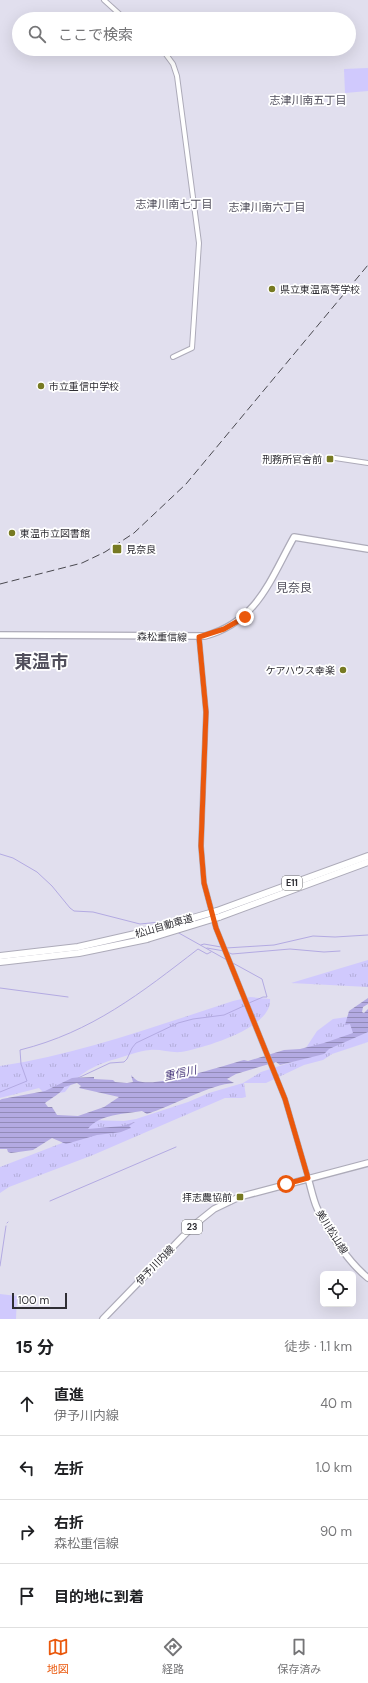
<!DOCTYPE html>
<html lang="ja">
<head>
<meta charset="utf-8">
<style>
	body { margin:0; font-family:"DM Sans","Noto Sans JP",sans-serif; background:#f6f6f6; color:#202124 }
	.controls { position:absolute; right:12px; bottom:12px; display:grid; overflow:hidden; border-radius:6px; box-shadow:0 4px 16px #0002 }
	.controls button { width:36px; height:36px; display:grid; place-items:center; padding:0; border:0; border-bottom:1px solid #e0e0e0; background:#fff; color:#202124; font:20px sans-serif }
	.scale { position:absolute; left:12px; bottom:10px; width:55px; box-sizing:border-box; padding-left:4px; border:2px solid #2f2e34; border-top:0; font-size:11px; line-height:14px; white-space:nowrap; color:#2f2e34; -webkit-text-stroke:3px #fff; paint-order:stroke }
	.stop { position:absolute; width:12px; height:12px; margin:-9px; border:3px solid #ea580c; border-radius:50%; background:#fff }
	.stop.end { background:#ea580c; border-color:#fff; box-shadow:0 1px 4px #0008 }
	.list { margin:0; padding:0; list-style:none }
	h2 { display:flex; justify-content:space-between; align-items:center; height:52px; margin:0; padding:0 16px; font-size:17px }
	h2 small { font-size:13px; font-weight:400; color:#757577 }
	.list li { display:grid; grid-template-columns:26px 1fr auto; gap:12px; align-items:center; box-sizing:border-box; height:64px; padding:0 16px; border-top:1px solid #e0e0e0 }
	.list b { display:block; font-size:15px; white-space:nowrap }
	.list p { margin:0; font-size:13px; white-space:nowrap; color:#757577 }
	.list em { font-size:13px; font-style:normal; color:#757577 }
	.icon { flex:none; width:22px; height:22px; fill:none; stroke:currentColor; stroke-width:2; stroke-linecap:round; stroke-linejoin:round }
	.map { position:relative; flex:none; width:368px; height:1319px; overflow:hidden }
	.search { position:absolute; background:#fff; box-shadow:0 4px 16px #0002; left:12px; right:12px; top:12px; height:44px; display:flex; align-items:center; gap:10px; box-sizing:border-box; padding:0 14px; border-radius:22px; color:#757577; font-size:15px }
	.sheet { height:308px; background:#fff }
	nav { display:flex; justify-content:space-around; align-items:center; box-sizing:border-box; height:56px; border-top:1px solid #e0e0e0; background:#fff; font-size:11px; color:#757577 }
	nav a { display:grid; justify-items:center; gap:2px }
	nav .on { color:#ea580c }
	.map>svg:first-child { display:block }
	.grass { fill:url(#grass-tufts) }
	.green { fill:#d0c9fd }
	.water { fill:url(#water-rules); fill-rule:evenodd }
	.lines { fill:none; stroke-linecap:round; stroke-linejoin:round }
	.stream { stroke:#b3aae2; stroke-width:1 }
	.minor-casing { stroke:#adabb9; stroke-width:6 }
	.major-casing { stroke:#adabb9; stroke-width:8 }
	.highway-casing { stroke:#adabb9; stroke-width:8 }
	.minor { stroke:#fff; stroke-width:4 }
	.major { stroke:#fff; stroke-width:5.5 }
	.highway { stroke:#fff; stroke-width:6 }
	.rail { stroke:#4a4950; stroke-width:1; stroke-dasharray:8 4; stroke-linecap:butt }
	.highway-bridge-casing { stroke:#adabb9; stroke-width:8; stroke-linecap:butt }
	.highway-bridge { stroke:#fff; stroke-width:6 }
	.route { stroke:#ea580c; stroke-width:5 }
	.poi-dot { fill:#777a22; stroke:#fff; stroke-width:1.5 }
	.labels { text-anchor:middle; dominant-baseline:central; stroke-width:3.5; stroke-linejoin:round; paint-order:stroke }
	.shield { fill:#fff; stroke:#6d6d71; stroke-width:1 }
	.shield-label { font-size:9px; font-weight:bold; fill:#2f2e34 }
	.poi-label { font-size:10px; fill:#2f2e34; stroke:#fff; text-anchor:start }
	.street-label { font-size:10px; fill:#2f2e34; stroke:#fff }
	.neighbourhood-label { font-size:11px; fill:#514f5c; stroke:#fff }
	.water-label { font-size:11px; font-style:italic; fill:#4a3a7d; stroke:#fff }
	.quarter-label { font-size:12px; fill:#514f5c; stroke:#fff }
	.town-label { font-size:18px; font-weight:bold; fill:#514f5c; stroke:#fff }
</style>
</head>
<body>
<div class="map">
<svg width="368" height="1319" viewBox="0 0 368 1319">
	<defs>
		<pattern id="grass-tufts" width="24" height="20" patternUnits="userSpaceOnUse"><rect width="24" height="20" fill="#d0c9fd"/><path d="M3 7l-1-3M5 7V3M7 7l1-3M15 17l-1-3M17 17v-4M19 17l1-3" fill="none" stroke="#b3add9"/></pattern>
		<pattern id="water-rules" width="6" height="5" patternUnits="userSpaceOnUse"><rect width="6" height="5" fill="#b3aae2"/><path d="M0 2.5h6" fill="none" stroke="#928bb8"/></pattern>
	</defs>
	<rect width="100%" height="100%" fill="#e1dfee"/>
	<g class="grass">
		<polygon points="368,960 368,987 291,983"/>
		<path d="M250 997 270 999C273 1028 203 1048 181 1052 171 1053 160 1049 150 1050 138 1051 124 1057 112 1060 90 1067 79 1074 65 1092L46 1095 39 1088 0 1098V1066C80 1054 156 1026 233 1001Z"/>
		<polygon points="368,1014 368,1042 332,1054 323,1060 304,1065 266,1083 244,1083 246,1097 242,1098 225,1098 93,1155 9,1187 0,1193 0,1167 62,1143 64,1136 87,1120 124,1121 136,1119 188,1102 209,1093 243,1083 261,1072 298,1060 317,1031 333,1019"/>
	</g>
	<g class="green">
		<polygon points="368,68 368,91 345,93 344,69"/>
		<polygon points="0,1294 17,1296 16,1319 0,1319"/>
	</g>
	<path class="water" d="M368 998V1004L363 1007 362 1012 364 1013 368 1009V1032L329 1049 324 1054 280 1065 276 1062 236 1074 227 1079 234 1083C211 1084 172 1106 147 1114L142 1111C125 1114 99 1114 88 1129L122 1126 135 1122 129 1126 131 1128 121 1132 97 1135 66 1144 52 1138 33 1150 11 1153 8 1152 7 1149H0V1100L2 1099 45 1091 72 1078 94 1077V1079L113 1080 115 1082 127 1083 133 1082 131 1075C133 1077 136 1080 138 1081 157 1088 222 1066 244 1060L248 1061 284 1050 300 1049 324 1043 353 1033 350 1024 345 1025 349 1011ZM77 1083 81 1086 79 1088 119 1097 104 1107 78 1116 57 1115 52 1107H48L45 1103C51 1098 61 1094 64 1087Z"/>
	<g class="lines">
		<g class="stream">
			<polyline points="0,854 13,858 37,872 52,886 70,908 74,911 93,912 140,924 160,922 163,923"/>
			<polyline points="177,932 227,960"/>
			<polyline points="201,945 204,944 221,947"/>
			<polyline points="207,948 224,951"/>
			<polyline points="226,948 274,945 313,936 335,937 368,935"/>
			<polyline points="227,952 232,954 290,949 324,952 340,951"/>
			<polyline points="231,962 262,979 267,997 263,997 249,1003"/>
			<polyline points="0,988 68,997"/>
			<polyline points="78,1078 110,1063 124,1062 127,1059 132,1048 136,1043 178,1023 193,1019 224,1015 246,1005"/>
			<path d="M0 1092 27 1081 21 1064 20 1050C92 1032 141 993 198 949L207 954 211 952"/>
			<polyline points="50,1201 176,1147"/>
			<polyline points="7,1223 8,1222"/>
			<polyline points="0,1266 6,1226"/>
		</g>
		<g class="minor-casing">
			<g id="minor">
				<polyline points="104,0 125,19"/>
				<polyline points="162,49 173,64 177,76 199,243 192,348 173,357"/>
				<polyline points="335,458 368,463"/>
				<polyline points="199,637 206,712 201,846 204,883 216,928 285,1099 308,1178"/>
			</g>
		</g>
		<g class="major-casing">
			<g id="major">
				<path d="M0 635 205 636C257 622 270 580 294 537L368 549"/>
				<path d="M308 1178C311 1188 313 1199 317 1208 328 1231 348 1262 368 1278"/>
				<polyline points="103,1319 194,1225 214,1209 239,1197 368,1163"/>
			</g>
		</g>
		<g class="highway-casing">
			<g id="highway">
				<polyline points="217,911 368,856"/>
				<polyline points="219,917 368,862"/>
				<polyline points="0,956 78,947 144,932"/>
				<polyline points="0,962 79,953 147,939"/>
			</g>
		</g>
		<use href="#minor" class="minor"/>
		<use href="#major" class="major"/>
		<use href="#highway" class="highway"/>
		<polyline class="rail" points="0,584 82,563 105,552 134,533 186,484 368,265"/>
		<g class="highway-bridge-casing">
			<g id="highway-bridge">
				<polyline points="144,932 217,911"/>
				<polyline points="147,939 219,917"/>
			</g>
		</g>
		<use href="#highway-bridge" class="highway-bridge"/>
	</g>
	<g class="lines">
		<polyline class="route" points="245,617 224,629 199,637 206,712 201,846 204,883 216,928 285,1099 308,1178 286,1184"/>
	</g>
	<g class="poi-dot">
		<circle cx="272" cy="289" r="4"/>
		<circle cx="41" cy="386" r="4"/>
		<rect x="326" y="455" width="8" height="8" rx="2"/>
		<circle cx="12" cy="533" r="4"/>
		<rect x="112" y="544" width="10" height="10" rx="2"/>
		<circle cx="343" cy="670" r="4"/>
		<rect x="236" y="1193" width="8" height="8" rx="2"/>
	</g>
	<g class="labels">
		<g class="shield">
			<rect x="282" y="876" width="20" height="14" rx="3"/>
			<rect x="182" y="1220" width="20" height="14" rx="3"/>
		</g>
		<g class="shield-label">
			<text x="292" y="883">E11</text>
			<text x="192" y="1227">23</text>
		</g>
		<g class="poi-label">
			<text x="280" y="289">県立東温高等学校</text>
			<text x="49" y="386">市立重信中学校</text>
			<text x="322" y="459" text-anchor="end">刑務所官舎前</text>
			<text x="20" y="533">東温市立図書館</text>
			<text x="126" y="549">見奈良</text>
			<text x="335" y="670" text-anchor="end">ケアハウス幸楽</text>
			<text x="232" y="1197" text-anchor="end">拝志農協前</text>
		</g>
		<g class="street-label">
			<text transform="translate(162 637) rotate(1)">森松重信線</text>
			<text transform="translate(164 926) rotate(-16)">松山自動車道</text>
			<text transform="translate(332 1232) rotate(58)">美川松山線</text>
			<text transform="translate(155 1265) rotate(-46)">伊予川内線</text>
		</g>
		<g class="neighbourhood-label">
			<text x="308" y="100">志津川南五丁目</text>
			<text x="174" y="204">志津川南七丁目</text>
			<text x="267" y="207">志津川南六丁目</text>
		</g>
		<g class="water-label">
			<text transform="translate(180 1073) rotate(-12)">重信川</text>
		</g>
		<g class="quarter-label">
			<text x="294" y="588">見奈良</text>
		</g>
		<g class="town-label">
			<text x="41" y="662">東温市</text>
		</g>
	</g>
</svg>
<div class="controls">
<button><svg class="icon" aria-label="locate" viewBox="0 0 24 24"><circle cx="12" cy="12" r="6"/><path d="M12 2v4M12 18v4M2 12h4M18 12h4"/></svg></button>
</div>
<div class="scale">100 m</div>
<div class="stop" style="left:286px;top:1184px"></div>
<div class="stop end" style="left:245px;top:617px"></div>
<div class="search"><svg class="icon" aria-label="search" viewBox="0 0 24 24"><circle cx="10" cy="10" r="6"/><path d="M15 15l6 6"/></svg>ここで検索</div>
</div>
<section class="sheet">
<h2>15 分<small>徒歩 · 1.1 km</small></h2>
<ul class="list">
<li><svg class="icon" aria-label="ahead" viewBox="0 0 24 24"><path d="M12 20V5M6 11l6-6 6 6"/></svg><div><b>直進</b><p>伊予川内線</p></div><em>40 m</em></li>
<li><svg class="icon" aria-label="left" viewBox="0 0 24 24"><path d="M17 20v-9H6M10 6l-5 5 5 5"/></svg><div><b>左折</b></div><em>1.0 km</em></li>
<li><svg class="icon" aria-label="right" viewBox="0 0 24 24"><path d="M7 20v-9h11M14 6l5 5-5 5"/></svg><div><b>右折</b><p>森松重信線</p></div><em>90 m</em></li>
<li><svg class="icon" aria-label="arrive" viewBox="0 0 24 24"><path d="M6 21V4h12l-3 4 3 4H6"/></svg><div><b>目的地に到着</b></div></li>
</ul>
</section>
<nav>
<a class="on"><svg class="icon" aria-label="map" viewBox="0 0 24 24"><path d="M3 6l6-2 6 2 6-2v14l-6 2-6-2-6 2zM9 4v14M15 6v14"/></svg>地図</a>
<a><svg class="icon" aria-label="directions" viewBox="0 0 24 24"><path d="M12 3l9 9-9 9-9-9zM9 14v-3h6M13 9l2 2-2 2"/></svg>経路</a>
<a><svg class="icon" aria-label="saved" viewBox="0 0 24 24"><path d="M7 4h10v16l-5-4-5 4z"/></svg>保存済み</a>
</nav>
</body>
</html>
